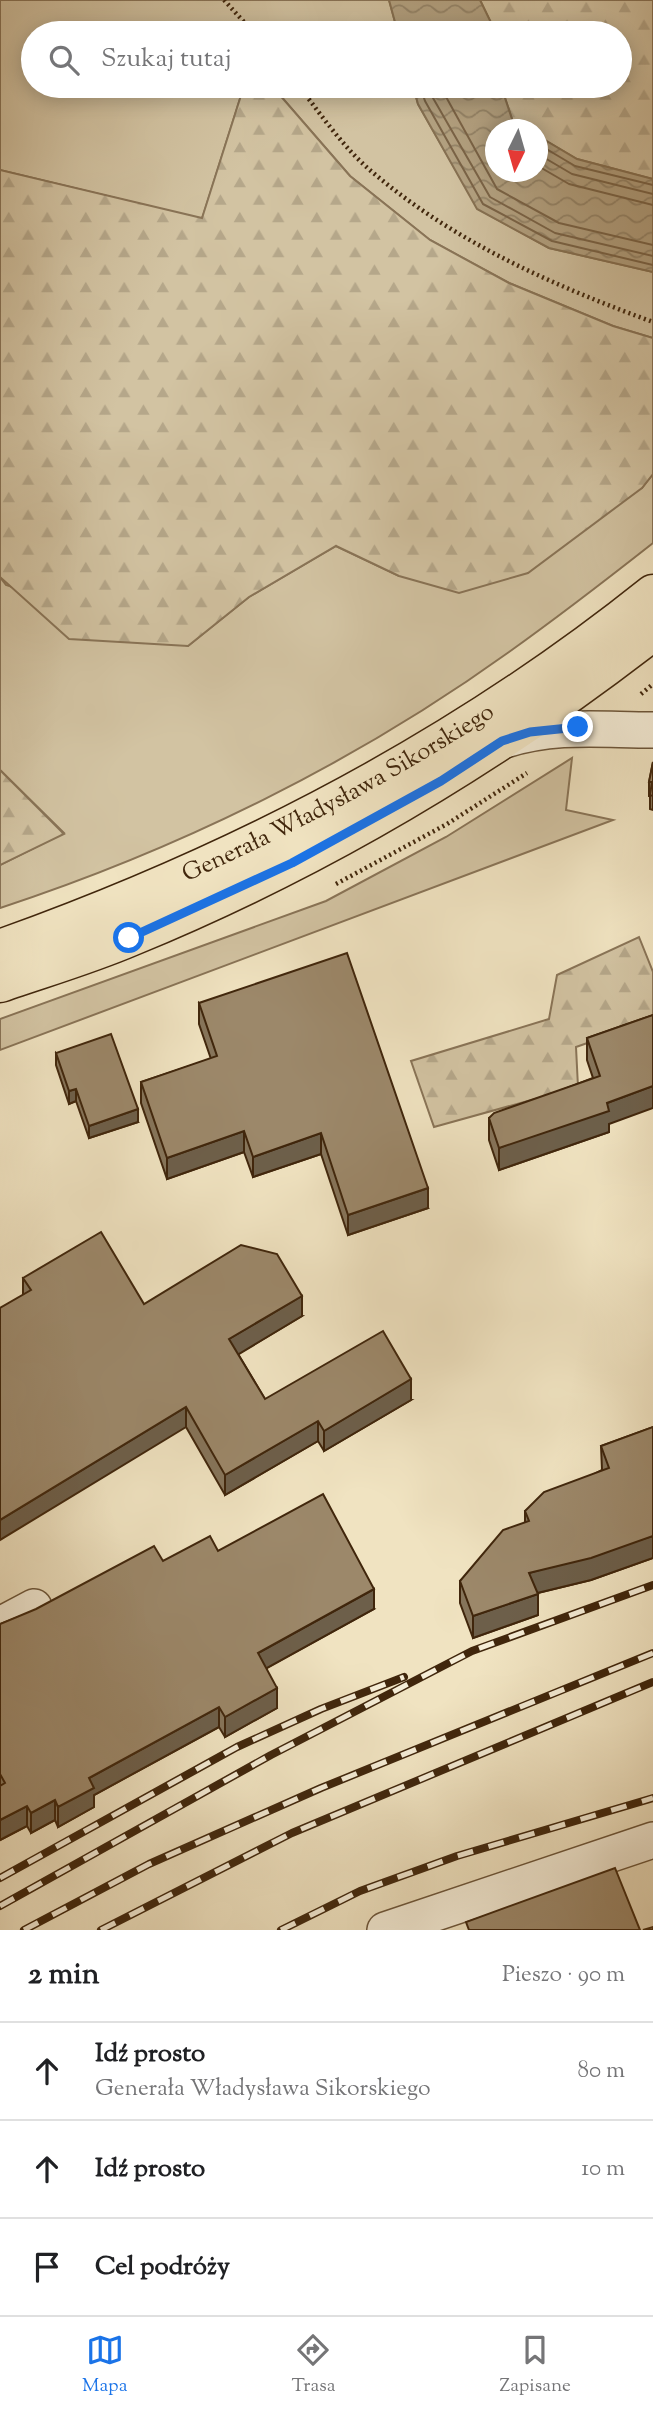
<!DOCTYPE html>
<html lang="pl">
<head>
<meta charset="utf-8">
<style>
	body { margin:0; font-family:"Sorts Mill Goudy",serif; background:#f6f6f6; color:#202124 }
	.compass { position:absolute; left:485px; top:119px; width:63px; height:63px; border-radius:50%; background:#fff; box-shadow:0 4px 18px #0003; rotate:185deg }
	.stop { position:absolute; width:21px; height:21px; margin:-16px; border:5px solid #1a73e8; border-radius:50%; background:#fff }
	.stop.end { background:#1a73e8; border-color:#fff; box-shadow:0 2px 7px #0008 }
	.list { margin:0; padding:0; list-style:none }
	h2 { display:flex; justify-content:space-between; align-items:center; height:91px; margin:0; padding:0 28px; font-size:30px }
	h2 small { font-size:23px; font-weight:400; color:#757577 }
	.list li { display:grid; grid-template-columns:46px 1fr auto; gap:21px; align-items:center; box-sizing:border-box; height:98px; padding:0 28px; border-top:2px solid #e0e0e0 }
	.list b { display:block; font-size:26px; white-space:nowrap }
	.list p { margin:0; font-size:23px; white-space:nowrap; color:#757577 }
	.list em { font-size:23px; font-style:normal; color:#757577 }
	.icon { flex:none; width:38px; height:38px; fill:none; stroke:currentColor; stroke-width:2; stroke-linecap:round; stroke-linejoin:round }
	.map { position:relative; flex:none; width:653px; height:1930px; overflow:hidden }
	.search { position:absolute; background:#fff; box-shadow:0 4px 18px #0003; left:21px; right:21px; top:21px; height:77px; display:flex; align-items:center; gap:18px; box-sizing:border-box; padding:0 24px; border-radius:38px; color:#757577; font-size:26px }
	.sheet { height:385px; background:#fff }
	nav { display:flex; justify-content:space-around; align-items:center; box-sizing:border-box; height:98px; border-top:2px solid #e0e0e0; background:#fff; font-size:19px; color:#757577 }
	nav a { display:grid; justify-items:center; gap:4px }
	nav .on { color:#1a73e8 }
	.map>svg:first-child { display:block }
	.green { fill:#d2c3a2; stroke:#897457; stroke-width:2 }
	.forest { fill:url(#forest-firs); stroke:#897457; stroke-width:2 }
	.water { fill:url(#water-waves); stroke:#867153; stroke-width:2 }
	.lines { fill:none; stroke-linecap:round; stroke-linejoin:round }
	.shore { stroke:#7a6448; stroke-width:2 }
	.minor-casing { stroke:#6c5539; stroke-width:38 }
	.major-casing { stroke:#40260c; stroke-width:41 }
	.path { stroke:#40260c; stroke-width:4.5; stroke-dasharray:2 3.5; stroke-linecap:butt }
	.minor { stroke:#f5edd7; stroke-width:35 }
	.major { stroke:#f0e3c1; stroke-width:38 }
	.rail-casing { stroke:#40260c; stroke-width:8 }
	.rail { stroke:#f5edd7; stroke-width:5; stroke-dasharray:16; stroke-linecap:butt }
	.wall { fill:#86755b; stroke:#40260c; stroke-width:2 }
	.shaded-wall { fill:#6d5f4a; stroke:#40260c; stroke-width:2 }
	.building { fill:#9c886a; stroke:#40260c; stroke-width:2 }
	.route { stroke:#1a73e8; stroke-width:9 }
	.labels { text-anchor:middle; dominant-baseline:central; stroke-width:7; stroke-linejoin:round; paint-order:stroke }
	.street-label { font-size:24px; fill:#40260c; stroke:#f5edd7 }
</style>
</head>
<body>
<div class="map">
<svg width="653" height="1930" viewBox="0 0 653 1930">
	<defs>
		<pattern id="forest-firs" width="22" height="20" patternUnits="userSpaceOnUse" patternTransform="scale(1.75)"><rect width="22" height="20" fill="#d2c3a2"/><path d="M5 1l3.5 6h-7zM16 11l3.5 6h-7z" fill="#b5a78a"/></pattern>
		<pattern id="water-waves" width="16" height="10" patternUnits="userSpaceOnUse" patternTransform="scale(1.75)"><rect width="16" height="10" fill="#b4a383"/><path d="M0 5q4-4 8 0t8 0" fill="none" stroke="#94856a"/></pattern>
	</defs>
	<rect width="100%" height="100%" fill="#f0e3c1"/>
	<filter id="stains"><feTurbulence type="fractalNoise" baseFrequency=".00286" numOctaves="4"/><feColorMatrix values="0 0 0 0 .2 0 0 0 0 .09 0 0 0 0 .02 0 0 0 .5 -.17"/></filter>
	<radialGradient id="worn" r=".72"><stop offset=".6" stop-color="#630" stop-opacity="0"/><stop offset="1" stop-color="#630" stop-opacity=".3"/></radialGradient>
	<g class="green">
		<polygon points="0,0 389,0 398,33 33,33 33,86 244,86 202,219 0,170"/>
		<polygon points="272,86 413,86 418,104 478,209 549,248 653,272 653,338 613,326 509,283 430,240 350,176"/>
		<path d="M653 474V543C606 580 558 617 509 652 356 762 180 849 0 908V865L64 833 0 770V577L6 585 188 646 249 597 336 546 399 576 642 488Z"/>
		<polygon points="572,758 566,810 613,820 0,1050 0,1019 326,901 446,837"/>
	</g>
	<g class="forest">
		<polygon points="480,0 653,0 653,179 577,159 538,136 538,130 526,129 513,122 501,86 620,86 620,33 496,33"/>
		<polygon points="244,86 272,86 350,176 430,240 509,283 613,326 653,338 653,474 642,488 528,573 459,593 399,576 336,546 249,597 188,646 69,639 0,577 0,170 202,218"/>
		<polygon points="0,770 64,834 0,865"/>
		<polygon points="639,937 653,972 653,1020 576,1047 578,1087 434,1127 411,1061 549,1019 557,975"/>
	</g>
	<g class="water">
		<polygon points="389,0 480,0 496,33 398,33"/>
		<polygon points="413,86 501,86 513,122 526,129 496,130 496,172 538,172 538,136 577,159 653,179 653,272 549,248 477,209 418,104"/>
	</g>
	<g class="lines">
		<g class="shore">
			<polyline points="420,86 425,101 483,204 552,241 653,265"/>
			<polyline points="429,86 433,98 490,197 555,233 653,256"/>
			<polyline points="440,86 497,189 559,223 653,245"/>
			<polyline points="538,144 575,166 653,185"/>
			<polyline points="538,154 572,174 653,194"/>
			<polyline points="538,166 569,184 653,205"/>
		</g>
		<g class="minor-casing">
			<g id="minor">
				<path d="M505 740C557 724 600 730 653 730"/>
				<polyline points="0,1625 34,1607"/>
				<polyline points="385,1930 653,1840"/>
			</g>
		</g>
		<g class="major-casing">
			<g id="major">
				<path id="s1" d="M0 949C236 865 457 751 653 594"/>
				<path d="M0 983C43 968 88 955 130 937 320 859 491 757 653 631"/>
			</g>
		</g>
		<g class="path">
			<polyline points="224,0 254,33"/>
			<path d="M299 86C321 115 344 148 371 171 454 242 552 285 653 322"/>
			<polyline points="641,694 653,684"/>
			<polyline points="336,884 447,824 527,773"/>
		</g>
		<use href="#minor" class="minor"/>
		<use href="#major" class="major"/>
		<g class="rail-casing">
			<g id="rail">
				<polyline points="0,1878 237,1747 321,1709 404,1677"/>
				<polyline points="0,1906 271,1755 472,1651 653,1585"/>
				<polyline points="24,1930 149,1864 321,1788 653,1653"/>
				<polyline points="101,1930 292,1833 653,1682"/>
				<polyline points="281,1930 360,1891 457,1856 653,1798"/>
			</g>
		</g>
		<use href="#rail" class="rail"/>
	</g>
	<g class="wall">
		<polygon points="653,762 653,810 650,809 650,796 649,796 649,782"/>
		<polygon points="199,1003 428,1208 348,1235 321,1154 253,1177 244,1152 167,1179 141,1103 141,1082 211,1059 199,1024"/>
		<polygon points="653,1015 609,1124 609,1132 499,1170 489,1140 489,1118 593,1078 587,1060 587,1038"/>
		<polygon points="56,1053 138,1122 89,1138 76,1101 69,1104 56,1065"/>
		<polygon points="23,1278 144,1304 302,1316 238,1354 265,1399 411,1400 324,1451 318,1441 225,1495 186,1427 23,1294"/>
		<polygon points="653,1427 653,1558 591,1580 538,1593 538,1615 473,1638 460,1603 460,1581 525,1523 525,1511 602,1470 601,1446"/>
		<polygon points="218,1551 374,1609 266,1668 277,1708 225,1737 219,1727 94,1795 94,1807 58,1827 55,1820 31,1833 27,1826 0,1840 0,1624 163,1561"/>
	</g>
	<g class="shaded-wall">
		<polygon points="653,1086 653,1108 609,1124 609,1132 499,1170 499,1148 607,1103"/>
		<polygon points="76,1089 76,1101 69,1104 69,1091"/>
		<polygon points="138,1109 138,1122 89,1138 89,1126"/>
		<polygon points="244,1131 244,1152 167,1179 167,1158"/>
		<polygon points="321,1133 321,1154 253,1177 253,1157"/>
		<polygon points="428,1188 428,1208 348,1235 348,1215"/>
		<polygon points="302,1296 302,1316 229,1360 229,1339"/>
		<polygon points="411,1379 411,1400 324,1451 324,1431"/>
		<polygon points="186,1407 186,1427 0,1540 0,1520"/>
		<polygon points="318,1421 318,1441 225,1495 225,1475"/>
		<polygon points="653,1536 653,1558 591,1580 529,1595 529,1573"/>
		<polygon points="374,1589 374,1609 258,1673 258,1653"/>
		<polygon points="538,1594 538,1615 473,1638 473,1616"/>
		<polygon points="277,1688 277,1708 225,1737 225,1717"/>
		<polygon points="219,1707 219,1727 94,1795 94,1807 58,1827 58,1807 89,1778"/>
		<polygon points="55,1800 55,1820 31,1833 31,1813"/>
		<polygon points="27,1806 27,1826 0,1840 0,1820"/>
	</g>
	<g class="building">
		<polygon points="653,762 653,796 650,795 652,782 649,782"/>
		<polygon points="347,953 428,1188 348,1215 321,1133 253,1157 244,1131 167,1158 141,1082 217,1056 199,1003"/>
		<polygon points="653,1015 653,1086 607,1103 609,1111 499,1148 489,1118 494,1113 600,1076 587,1038"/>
		<polygon points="111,1034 138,1109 89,1126 76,1089 69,1091 56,1053"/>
		<polygon points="101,1232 144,1304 241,1245 277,1254 302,1296 229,1339 265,1399 383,1331 411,1379 324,1431 318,1421 225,1475 186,1407 0,1520 0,1308 31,1290 23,1278"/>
		<polygon points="653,1427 653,1536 591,1558 529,1573 538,1594 473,1616 460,1581 503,1530 529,1521 525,1511 544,1492 609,1468 601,1446"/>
		<polygon points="323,1494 374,1589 258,1653 277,1688 225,1717 219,1707 89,1778 94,1788 58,1807 55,1800 31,1813 27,1806 0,1820 0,1786 5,1783 0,1774 0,1624 36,1609 154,1546 163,1561 210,1536 218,1551"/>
		<polygon points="615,1868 640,1930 469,1930 466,1922"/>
		<polygon points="653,1927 653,1930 643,1930"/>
	</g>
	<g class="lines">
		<polyline class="route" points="129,938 292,863 441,781 502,741 530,732 578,727"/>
	</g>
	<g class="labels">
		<g class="street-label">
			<text stroke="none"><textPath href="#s1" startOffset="373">Generała Władysława Sikorskiego</textPath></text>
		</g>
	</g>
	<rect width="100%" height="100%" filter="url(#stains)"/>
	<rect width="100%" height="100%" fill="url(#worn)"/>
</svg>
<svg class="compass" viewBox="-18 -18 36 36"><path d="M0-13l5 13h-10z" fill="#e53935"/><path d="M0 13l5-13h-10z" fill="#757577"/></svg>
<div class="stop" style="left:129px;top:938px"></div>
<div class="stop end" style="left:578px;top:727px"></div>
<div class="search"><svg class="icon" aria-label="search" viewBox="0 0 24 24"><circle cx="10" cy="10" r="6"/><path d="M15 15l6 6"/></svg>Szukaj tutaj</div>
</div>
<section class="sheet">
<h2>2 min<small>Pieszo · 90 m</small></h2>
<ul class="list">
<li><svg class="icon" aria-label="ahead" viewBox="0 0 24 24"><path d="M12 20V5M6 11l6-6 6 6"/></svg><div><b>Idź prosto</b><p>Generała Władysława Sikorskiego</p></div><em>80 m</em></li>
<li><svg class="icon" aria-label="ahead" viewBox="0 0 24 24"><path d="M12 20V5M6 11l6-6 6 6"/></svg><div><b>Idź prosto</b></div><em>10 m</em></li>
<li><svg class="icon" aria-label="arrive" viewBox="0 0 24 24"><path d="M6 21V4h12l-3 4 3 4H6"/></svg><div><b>Cel podróży</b></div></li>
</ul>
</section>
<nav>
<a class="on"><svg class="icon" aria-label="map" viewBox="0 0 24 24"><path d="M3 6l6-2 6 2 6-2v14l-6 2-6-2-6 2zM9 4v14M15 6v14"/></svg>Mapa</a>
<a><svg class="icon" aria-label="directions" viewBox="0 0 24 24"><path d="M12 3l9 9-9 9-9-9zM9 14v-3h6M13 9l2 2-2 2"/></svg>Trasa</a>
<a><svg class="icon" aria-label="saved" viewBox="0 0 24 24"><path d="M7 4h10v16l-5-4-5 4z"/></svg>Zapisane</a>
</nav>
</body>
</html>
